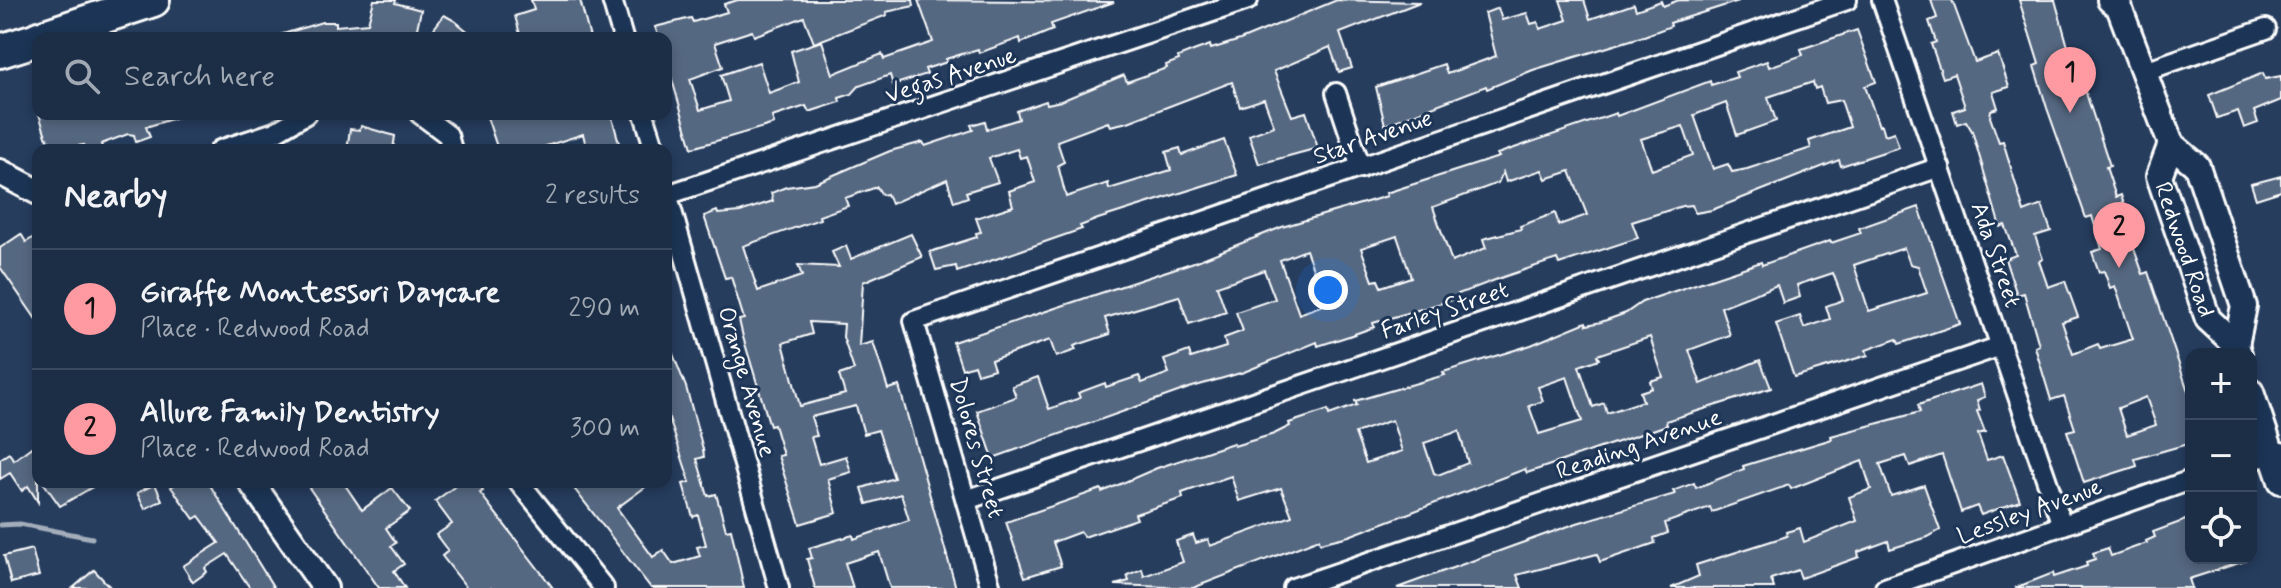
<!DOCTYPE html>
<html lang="en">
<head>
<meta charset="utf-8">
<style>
	body { margin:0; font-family:Mynerve,sans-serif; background:#293a51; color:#f1f3f6 }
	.controls { position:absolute; right:24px; bottom:24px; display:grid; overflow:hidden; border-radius:16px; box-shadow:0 4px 12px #0003 }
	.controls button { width:72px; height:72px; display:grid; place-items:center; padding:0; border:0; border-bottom:2px solid #3a4a5f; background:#1c2e46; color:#f1f3f6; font:40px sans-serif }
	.you { position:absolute; left:1328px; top:290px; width:28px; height:28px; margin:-20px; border:6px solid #fff; border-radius:50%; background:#1a73e8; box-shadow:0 0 0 12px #1a73e833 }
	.badge { display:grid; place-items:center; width:52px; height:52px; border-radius:50%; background:#ff9aa2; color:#111; font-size:26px; font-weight:700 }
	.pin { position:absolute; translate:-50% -66px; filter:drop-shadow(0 2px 4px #0008) }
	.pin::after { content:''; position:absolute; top:42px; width:28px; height:24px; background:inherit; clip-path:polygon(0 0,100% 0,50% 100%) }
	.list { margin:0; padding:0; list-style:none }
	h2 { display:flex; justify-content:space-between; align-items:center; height:104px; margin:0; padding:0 32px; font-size:34px }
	h2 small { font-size:26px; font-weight:400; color:#a0a8b3 }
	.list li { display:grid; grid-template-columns:52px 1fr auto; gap:24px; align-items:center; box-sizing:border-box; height:120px; padding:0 32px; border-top:2px solid #3a4a5f }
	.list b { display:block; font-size:30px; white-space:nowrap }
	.list p { margin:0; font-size:26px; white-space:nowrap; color:#a0a8b3 }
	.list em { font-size:26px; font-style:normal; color:#a0a8b3 }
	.icon { flex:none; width:44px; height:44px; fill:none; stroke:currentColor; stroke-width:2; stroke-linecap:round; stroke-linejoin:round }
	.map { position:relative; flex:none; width:2281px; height:588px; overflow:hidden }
	.search { position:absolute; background:#1c2e46; box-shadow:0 4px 12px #0003; left:32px; top:32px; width:640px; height:88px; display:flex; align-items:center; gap:20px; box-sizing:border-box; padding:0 28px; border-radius:16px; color:#a0a8b3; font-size:30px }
	.panel { position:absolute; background:#1c2e46; box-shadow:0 4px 12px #0003; left:32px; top:144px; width:640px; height:344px; border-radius:16px }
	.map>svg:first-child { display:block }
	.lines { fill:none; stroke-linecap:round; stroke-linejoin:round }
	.stream { stroke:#a4aebb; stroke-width:5 }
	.building { fill:#556781; stroke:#fff; stroke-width:2; fill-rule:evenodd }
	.street-casing { stroke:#fff; stroke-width:24 }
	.secondary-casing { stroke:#fff; stroke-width:30 }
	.highway-casing { stroke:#fff; stroke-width:38 }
	.street { stroke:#1d3557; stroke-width:18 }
	.secondary { stroke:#1d3557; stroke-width:24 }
	.highway { stroke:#1d3557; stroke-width:32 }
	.labels { text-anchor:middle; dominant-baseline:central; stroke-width:6; stroke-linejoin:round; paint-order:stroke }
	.street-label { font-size:24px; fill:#fff; stroke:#1d3557 }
</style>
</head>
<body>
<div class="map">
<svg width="2281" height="588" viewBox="0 0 2281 588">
	<rect width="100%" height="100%" fill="#263d5e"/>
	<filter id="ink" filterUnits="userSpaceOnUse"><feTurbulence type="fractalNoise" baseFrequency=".0125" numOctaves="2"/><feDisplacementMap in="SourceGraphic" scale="16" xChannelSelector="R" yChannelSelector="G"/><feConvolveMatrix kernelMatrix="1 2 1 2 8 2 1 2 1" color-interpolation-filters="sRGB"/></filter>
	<g filter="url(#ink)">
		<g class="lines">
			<polyline class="stream" points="0,525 20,524 92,538"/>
		</g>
		<g class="building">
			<polygon points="374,0 396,0 395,3 421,10 415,38 281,38 280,35 322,22 336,22 336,26 368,23"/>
			<polygon points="531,0 580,0 590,38 556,38 554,33 521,38 515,16 534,10"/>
			<polygon points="738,0 913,0 914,6 886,12 887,15 814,43 804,17 754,36 752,31 715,43 723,67 690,79 700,110 729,101 721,75 759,62 769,93 799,82 791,51 822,41 833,74 882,54 884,59 933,42 918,0 1114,2 1051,24 1053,30 1021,43 1020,38 979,53 978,49 946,59 947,62 925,69 927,74 893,85 890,75 859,86 852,94 839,98 840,102 809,112 806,106 772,117 774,124 692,148 666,59 666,38 659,38 655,27 691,18 693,22 727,12 724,4"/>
			<path d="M1337 0 1420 2 1340 33 1352 68 1339 72 1330 47 1274 71 1292 116 1306 112 1318 148 1259 164 1249 135 1274 126 1264 99 1240 107 1232 82 1128 122 1110 126 1108 122 1057 141 1064 162 1058 165 1066 197 1108 183 1109 189 1171 170 1166 152 1180 148 1182 155 1224 140 1237 175 1098 219 1080 226 1082 229 996 259 957 272 956 266 936 270 930 252 977 237 976 233 981 232 976 218 1013 206 1009 191 1035 182 1027 156 1020 158 1017 149 989 158 998 182 966 192 968 197 954 202 947 179 891 204 887 194 882 195 877 187 845 198 848 206 819 216 820 219 743 246 758 291 802 276 798 265 839 267 832 252 846 246 851 259 911 234 922 257 863 282 859 346 873 342 888 389 899 386 956 588H890L879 552 845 563 853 588H815L807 559 812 558 809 548 853 535 854 539 909 520 901 494 867 504 862 488 894 478 878 430 864 434 856 406 811 417 817 436 811 437 819 464 846 456 851 472 828 479 837 513 800 524 778 456 783 455 774 425 770 426 743 337 739 320 744 319 731 277 725 278 704 216 717 211 718 214 740 212 773 201 771 193 786 187 815 183 890 151 923 142 925 146 973 130 971 125 985 121 987 129 1019 119 1017 111 1046 101 1047 104 1061 101 1124 75 1127 82 1167 68 1166 65 1179 60 1178 57 1196 50 1210 45 1211 49 1240 40ZM809 322 844 324 843 337 854 370 839 375 845 394 800 406 783 343 812 334Z"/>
			<polygon points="1560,0 1584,0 1590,19 1634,4 1636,10 1661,1 1663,6 1679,0 1739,1 1670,23 1671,26 1644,36 1533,70 1487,89 1486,86 1385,125 1376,87 1444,64 1447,74 1496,56 1485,13 1498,8 1502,20 1527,13 1531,24 1538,22 1540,29 1567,20"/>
			<path d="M1931 0H1952L1975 62 1998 54 2009 87 1993 92 1998 108 1991 110 1990 117 1999 142 2003 141 2024 212 2042 205 2051 231 2035 236 2043 259 2039 261 2048 287 2065 281 2078 317 2062 322 2073 354 2098 344 2100 349 2133 339 2115 286 2110 288 2104 271 2099 272 2092 252 2102 249 2092 216 2086 218 2047 108 2034 66 2039 64 2019 0H2055L2077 79 2081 78 2110 166 2106 167 2116 197 2121 195 2137 245 2133 246 2143 274 2148 272 2191 400V443L2135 459 2137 466 2084 483 2067 431 2075 429 2064 396 2051 400 2035 347 2039 345 2024 293 2017 295 2005 259 2016 255 2005 225 2000 227 1972 131 1966 121 1957 124 1953 111 1965 107 1954 74 1943 78 1931 44 1936 42 1929 21 1937 18ZM2146 397 2156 425 2127 435 2118 408Z"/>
			<polygon points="444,15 455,21 476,38 427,38"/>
			<path d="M1857 30 1876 82 1865 86 1879 126 1882 125 1885 135 1894 132 1899 147 1841 166 1839 160 1712 210 1695 213 1692 205 1682 206 1632 222 1638 238 1559 264 1557 259 1503 277 1458 294 1459 298 1373 323 1374 327 1349 336 1318 346 1317 342 1244 372 1189 388 993 458 977 411 1016 397 1012 386 1038 377 1049 409 1080 398 1078 393 1105 383 1106 387 1139 376 1142 383 1169 373 1164 360 1189 351 1191 358 1226 347 1224 338 1243 331 1236 312 1275 299 1264 270 1217 286 1226 312 1189 324 1179 296 1105 318 1110 334 1074 346 1076 350 1056 357 1050 340 991 360 994 369 977 374 974 365 962 369 953 342 1197 261 1282 227 1387 196 1386 193 1499 157 1497 154 1616 113 1617 116 1710 81 1711 85 1737 77 1735 72 1767 61 1769 67 1803 55 1801 49ZM1813 82 1815 89 1820 87 1825 103 1841 100 1850 127 1809 141 1811 148 1747 169 1732 172 1728 164 1713 169 1694 115 1726 103 1737 135 1776 121 1768 97ZM1683 126 1693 155 1652 170 1641 139ZM1542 170 1546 179 1570 171 1587 215 1559 225 1555 213 1520 226 1521 229 1483 239 1486 248 1452 262 1433 207 1498 183 1503 172 1506 182ZM1397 236 1411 277 1381 287 1378 280 1373 281 1361 248ZM1306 250 1326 304 1299 314 1280 260Z"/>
			<polygon points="2263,73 2265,79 2281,76 2281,100 2254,111 2258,123 2244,128 2238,111 2217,118 2209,95"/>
			<polygon points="39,114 177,114 178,117 146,127 150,137 136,142 134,135 128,134 101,144 103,150 86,150 84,145 56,150 46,136"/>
			<polygon points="486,114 611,114 621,150 587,150 583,134 534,150 498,150"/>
			<polygon points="361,126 395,136 393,150 347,150 350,129 360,130"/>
			<polygon points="2281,176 2281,191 2256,199 2251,184"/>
			<path d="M1919 207 1960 324 1899 344 1897 339 1866 350 1868 355 1794 377 1776 324 1800 316 1804 328 1830 319 1826 306 1843 300 1833 273 1797 285 1800 297 1783 303 1777 285 1721 307 1730 335 1689 350 1701 384 1760 360 1771 388 1666 421 1667 425 1527 473 1525 469 1349 536 1320 543 1319 539 1193 588 1115 585 1129 581 1127 575 1142 569 1144 576 1183 562 1176 541 1193 535 1196 543 1208 539 1210 546 1292 516 1281 488 1239 501 1231 476 1182 493 1183 498 1135 514 1137 519 1084 537 1080 532 1053 542 1061 566 1025 577 1006 522 1101 489 1102 492 1157 468 1233 443 1234 446 1274 434 1290 426 1289 423 1328 410 1329 415 1357 405 1355 401 1445 375 1443 372 1531 345 1586 322 1587 325 1601 322 1626 313 1642 302 1761 262 1762 265 1830 241 1831 243 1861 233 1859 228ZM1904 248 1910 264 1918 266 1927 293 1869 311 1854 265ZM1650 337 1663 377 1650 381 1652 388 1640 392 1643 401 1607 413 1604 403 1593 407 1579 366 1599 359 1597 355ZM1567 377 1582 421 1539 434 1529 406 1543 401 1538 387ZM1392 420 1402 451 1366 463 1355 433ZM1459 431 1468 463 1438 475 1434 473 1424 443Z"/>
			<polygon points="21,234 26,242 38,235 38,322 0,267 0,248"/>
			<polygon points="666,344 669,344 686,387 703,449 704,457 697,459 708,496 716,494 726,530 731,529 744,588 651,588 569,482 652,482 617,508 653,557 663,550 673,564 700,556 697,547 706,545 698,515 693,517 683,484 690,482 666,409"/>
			<polygon points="1981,384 1985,397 1977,400 1980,410 1977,411 1985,432 1978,434 1987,460 2003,455 2020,501 1981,515 1977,506 1961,512 1942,455 1910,466 1906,456 1880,464 1891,496 1924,485 1940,530 1928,537 1890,549 1888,541 1858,552 1859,557 1801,578 1798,570 1771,579 1774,588 1671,588 1699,576 1696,565 1787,536 1786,532 1800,528 1804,542 1857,521 1849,497 1871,489 1862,461 1791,489 1789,485 1712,512 1710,507 1665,523 1668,533 1654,538 1655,543 1600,562 1597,554 1517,575 1522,588 1397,588 1577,523 1675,494 1673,491 1694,483 1696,488 1744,469 1743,466 1832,439 1831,436 1920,412 1918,405"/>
			<polygon points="38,442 38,502 28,486 22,491 10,473 0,479 0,459 9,453 14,460"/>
			<polygon points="43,482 101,482 60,506"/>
			<polygon points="179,482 208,482 274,588 250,588 227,554 205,568 207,572 193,582 183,566 219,543 199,516 194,519 171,487"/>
			<polygon points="305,482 343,482 362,510 392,488 410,511 386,528 396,543 391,546 404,564 394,571 405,588 379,588"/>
			<polygon points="461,482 476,482 483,491 480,493 553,588 467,588 442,556 448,551 436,535 452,524 435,501"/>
			<polygon points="155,484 162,500 145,509 137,493"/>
			<polygon points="2191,518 2191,558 2244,558 2245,561 2189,579 2192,588 2015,588 2053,573 2054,577 2087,566 2086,562 2095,559 2093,553 2108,548 2111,556 2147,543 2146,541 2155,537 2153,532"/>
			<polygon points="32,549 39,576 11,583 4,556"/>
			<polygon points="94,570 111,588 73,588"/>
		</g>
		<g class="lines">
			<g class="street-casing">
				<g id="street">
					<polyline points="612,0 623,38"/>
					<polyline points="1882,0 2062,525"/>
					<polyline points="2145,71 2266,29"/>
					<polyline points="1336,93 1361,168"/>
					<polyline points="420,114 448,135 452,150"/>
					<polyline points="644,114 655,150"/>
					<polyline points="220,150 275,132 306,114"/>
					<polyline points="666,190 779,588"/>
					<polyline points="667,195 1248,0"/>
					<polyline points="2251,460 2281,452"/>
					<polyline points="519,482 604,588"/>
					<polyline points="966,500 1940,167"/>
					<polyline points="991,588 914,321 1847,0"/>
					<polyline points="1293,588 2001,346"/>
					<polyline points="1885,588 2191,480"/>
				</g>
			</g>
			<g class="secondary-casing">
				<g id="secondary">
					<polyline points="2110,0 2119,7 2171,144 2197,166 2244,306 2236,345"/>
					<path id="s1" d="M2171 144 2159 176 2208 319 2236 345 2239 354"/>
					<polyline points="0,172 38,192"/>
					<polyline points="2251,392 2281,481"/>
					<polyline points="251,482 325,588"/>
				</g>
			</g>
			<g class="highway-casing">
				<g id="highway">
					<polyline points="39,38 153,0"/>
					<polyline points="0,51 38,39"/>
				</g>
			</g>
			<use href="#street" class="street"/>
			<use href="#secondary" class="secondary"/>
			<use href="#highway" class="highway"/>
		</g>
	</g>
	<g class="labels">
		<g class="street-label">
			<text transform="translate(951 76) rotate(-18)">Vegas Avenue</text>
			<text transform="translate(1373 138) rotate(-19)">Star Avenue</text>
			<text stroke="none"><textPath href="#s1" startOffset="112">Redwood Road</textPath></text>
			<text transform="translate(1995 255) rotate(71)">Ada Street</text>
			<text transform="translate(1445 311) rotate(-19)">Farley Street</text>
			<text transform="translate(746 382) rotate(74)">Orange Avenue</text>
			<text transform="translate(1639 445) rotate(-19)">Reading Avenue</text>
			<text transform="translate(976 448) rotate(74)">Dolores Street</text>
			<text transform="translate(2030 512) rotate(-20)">Lessley Avenue</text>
		</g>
	</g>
</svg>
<div class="controls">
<button>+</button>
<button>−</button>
<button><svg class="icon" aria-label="locate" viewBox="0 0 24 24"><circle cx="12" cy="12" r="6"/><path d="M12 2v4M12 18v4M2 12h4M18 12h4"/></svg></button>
</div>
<div class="you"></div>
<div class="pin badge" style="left:2070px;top:113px">1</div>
<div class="pin badge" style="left:2119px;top:268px">2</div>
<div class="search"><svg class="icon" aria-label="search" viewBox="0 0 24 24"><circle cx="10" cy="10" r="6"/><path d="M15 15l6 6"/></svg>Search here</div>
<section class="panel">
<h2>Nearby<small>2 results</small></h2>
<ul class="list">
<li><span class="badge">1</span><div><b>Giraffe Montessori Daycare</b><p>Place · Redwood Road</p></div><em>290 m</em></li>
<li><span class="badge">2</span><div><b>Allure Family Dentistry</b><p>Place · Redwood Road</p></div><em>300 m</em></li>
</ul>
</section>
</div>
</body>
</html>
